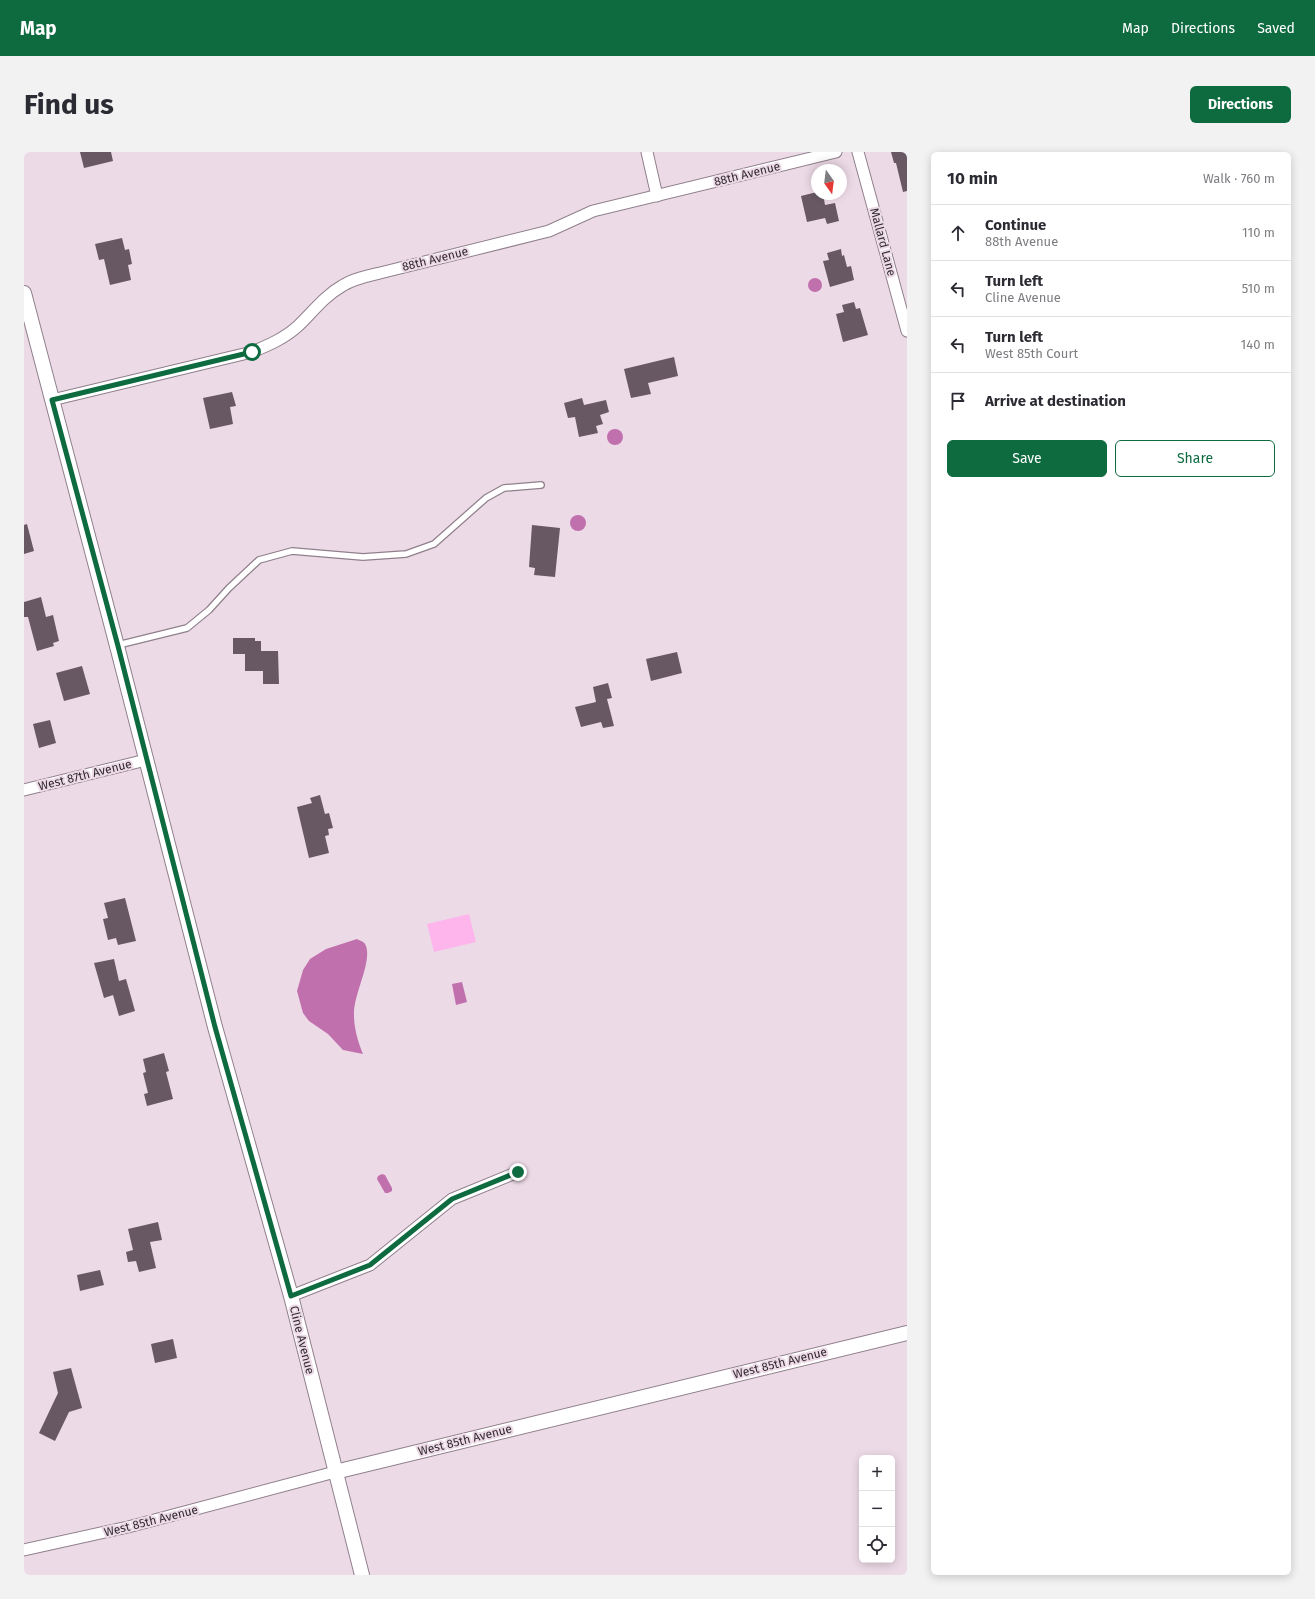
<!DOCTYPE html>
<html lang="en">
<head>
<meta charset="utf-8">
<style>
	body { margin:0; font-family:"Fira Sans",sans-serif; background:#f2f2f3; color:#2b2b33 }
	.controls { position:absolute; right:12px; bottom:12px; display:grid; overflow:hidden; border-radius:6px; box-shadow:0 2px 10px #0003 }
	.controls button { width:36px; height:36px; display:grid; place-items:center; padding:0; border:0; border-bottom:1px solid #e1e1e2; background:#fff; color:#2b2b33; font:20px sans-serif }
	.compass { position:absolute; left:787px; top:12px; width:36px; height:36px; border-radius:50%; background:#fff; box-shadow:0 2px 10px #0003; rotate:166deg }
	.stop { position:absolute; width:12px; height:12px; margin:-9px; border:3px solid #0e6b40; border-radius:50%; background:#fff }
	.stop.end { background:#0e6b40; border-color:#fff; box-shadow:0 1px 4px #0008 }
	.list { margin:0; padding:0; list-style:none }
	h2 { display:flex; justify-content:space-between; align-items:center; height:52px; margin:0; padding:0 16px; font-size:17px }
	h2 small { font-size:13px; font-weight:400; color:#7c7c81 }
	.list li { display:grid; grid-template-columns:26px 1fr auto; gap:12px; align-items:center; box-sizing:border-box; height:56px; padding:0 16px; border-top:1px solid #e1e1e2 }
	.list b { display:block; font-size:15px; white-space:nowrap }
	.list p { margin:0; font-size:13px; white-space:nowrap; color:#7c7c81 }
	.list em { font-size:13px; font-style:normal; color:#7c7c81 }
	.actions { display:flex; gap:8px; padding:12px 16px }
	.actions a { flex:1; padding:9px 0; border:1px solid #0e6b40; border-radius:6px; text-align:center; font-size:14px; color:#0e6b40 }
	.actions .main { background:#0e6b40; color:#fff }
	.icon { flex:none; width:22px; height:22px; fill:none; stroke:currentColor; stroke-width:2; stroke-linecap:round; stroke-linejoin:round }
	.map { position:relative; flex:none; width:883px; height:1423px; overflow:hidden; border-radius:6px }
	header { display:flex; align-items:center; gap:24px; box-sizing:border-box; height:56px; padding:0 20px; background:#0e6b40; color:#fff }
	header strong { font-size:19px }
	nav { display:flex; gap:22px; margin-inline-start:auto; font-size:14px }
	.intro { display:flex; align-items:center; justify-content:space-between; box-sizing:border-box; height:96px; padding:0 24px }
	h1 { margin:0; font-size:28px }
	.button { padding:10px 18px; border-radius:6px; background:#0e6b40; color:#fff; font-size:14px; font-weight:700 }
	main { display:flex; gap:24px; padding:0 24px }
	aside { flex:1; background:#fff; border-radius:6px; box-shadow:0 2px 10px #0003 }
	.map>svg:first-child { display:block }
	.green { fill:#feb5ec }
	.water { fill:#c170ae }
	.building { fill:#675863 }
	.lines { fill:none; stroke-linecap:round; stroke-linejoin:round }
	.service-casing { stroke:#90808c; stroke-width:8 }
	.minor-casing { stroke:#90808c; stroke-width:13 }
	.tertiary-casing { stroke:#90808c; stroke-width:16 }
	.service { stroke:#fff; stroke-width:5.5 }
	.minor { stroke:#fff; stroke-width:11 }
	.tertiary { stroke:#fff; stroke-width:14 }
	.route { stroke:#0e6b40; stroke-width:5 }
	.labels { text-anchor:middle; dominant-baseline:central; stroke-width:4; stroke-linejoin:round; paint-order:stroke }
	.street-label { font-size:12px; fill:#312a2f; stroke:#eddae7 }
</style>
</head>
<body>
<header>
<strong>Map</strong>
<nav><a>Map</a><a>Directions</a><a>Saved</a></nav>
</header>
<div class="intro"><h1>Find us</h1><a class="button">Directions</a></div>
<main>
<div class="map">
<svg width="883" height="1423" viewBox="0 0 883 1423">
	<rect width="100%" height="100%" fill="#eddae7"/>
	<polygon class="green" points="445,762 452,790 410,800 403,772"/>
	<g class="water">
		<circle cx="791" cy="133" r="7"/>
		<circle cx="591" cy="285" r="8"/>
		<circle cx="554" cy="371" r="8"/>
		<path d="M333 787C337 789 341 790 342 794 348 811 329 843 330 863 330 876 334 890 339 902L319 898 304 882 285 869 279 861 273 839 279 818 286 807 302 797Z"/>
		<polygon points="438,830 443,850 432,853 428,832"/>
		<polygon points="358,1022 361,1023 368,1036 368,1039 364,1041 361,1041 353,1027 354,1024"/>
	</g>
	<g class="building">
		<polygon points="56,0 87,0 89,9 60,16"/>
		<polygon points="867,0 883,0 883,39 879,40 872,11 870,11"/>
		<polygon points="793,40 793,42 799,42 801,53 811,51 815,69 803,72 801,66 783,70 777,44"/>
		<polygon points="98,86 101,98 105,97 108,112 104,113 107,128 86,133 80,107 75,108 71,92"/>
		<polygon points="817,97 818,104 820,103 823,115 827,114 830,128 806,135 799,109 805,108 803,101"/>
		<polygon points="830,150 832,157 836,156 844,183 819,190 812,162 820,160 818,153"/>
		<polygon points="650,205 654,224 624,231 627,242 607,246 600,217"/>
		<polygon points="208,240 212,254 206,255 209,272 186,277 179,246"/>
		<polygon points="558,246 560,253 582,248 585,260 576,263 579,272 572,274 574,281 555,285 551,265 544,266 540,251"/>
		<polygon points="3,372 10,399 0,402 0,373"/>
		<polygon points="508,373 536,376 531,425 510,423 511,416 505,415"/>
		<polygon points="17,445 22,465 29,463 35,489 29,491 30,494 13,499 4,465 0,465 0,450"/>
		<polygon points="209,486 231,486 231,489 237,489 237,499 254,499 255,532 239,532 239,519 221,519 221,502 209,502"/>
		<polygon points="653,500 658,521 627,529 622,507"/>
		<polygon points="58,514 66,542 40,549 32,521"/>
		<polygon points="584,531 588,546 583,547 590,574 579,576 577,570 557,575 551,555 572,550 569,535"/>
		<polygon points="26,568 32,591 15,596 9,572"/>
		<polygon points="296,643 301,662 305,661 309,676 304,677 305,683 301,684 305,701 285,706 273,655 288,651 286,646"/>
		<polygon points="101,746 112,789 94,793 92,786 84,788 79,767 84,766 80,751"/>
		<polygon points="90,807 95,829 102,827 111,859 95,864 89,843 80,846 70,811"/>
		<polygon points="140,901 145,919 142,920 149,947 123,954 120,942 124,941 119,921 122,920 119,907"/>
		<polygon points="134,1070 138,1088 126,1090 132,1116 115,1120 112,1109 104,1110 102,1100 109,1098 104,1077"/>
		<polygon points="76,1118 80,1133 56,1139 53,1123"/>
		<polygon points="149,1187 153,1206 131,1211 127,1192"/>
		<polygon points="47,1216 58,1256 45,1260 31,1289 15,1281 34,1241 29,1220"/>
	</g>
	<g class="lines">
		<g class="service-casing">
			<polyline id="service" points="94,493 163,476 185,458 205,436 235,408 268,399 339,405 382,402 410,392 462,346 480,336 517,333"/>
		</g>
		<g class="minor-casing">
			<g id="minor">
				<polyline points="623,0 633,44"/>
				<polyline points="834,0 883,179"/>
				<path d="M28 248 228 200C245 193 261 186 274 174 289 160 299 145 318 134 329 127 343 124 356 121L525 79 569 59 812 0"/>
				<polyline points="0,638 122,608"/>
				<polyline points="267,1144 346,1113 428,1047 494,1020"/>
				<polyline points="0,1398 104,1375 311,1320"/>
			</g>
		</g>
		<g class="tertiary-casing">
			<g id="tertiary">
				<polyline points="0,141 93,494 191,875 267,1144 338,1423"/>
				<polyline points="311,1320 883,1181"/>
			</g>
		</g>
		<use href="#service" class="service"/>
		<use href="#minor" class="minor"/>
		<use href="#tertiary" class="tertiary"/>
	</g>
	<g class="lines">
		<polyline class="route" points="228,200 28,248 94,494 191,875 267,1144 346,1113 428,1047 494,1020"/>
	</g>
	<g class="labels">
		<g class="street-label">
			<text transform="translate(723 22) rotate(-14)">88th Avenue</text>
			<text transform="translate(859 90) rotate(75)">Mallard Lane</text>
			<text transform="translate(411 107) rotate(-14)">88th Avenue</text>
			<text transform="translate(61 623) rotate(-14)">West 87th Avenue</text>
			<text transform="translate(278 1188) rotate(76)">Cline Avenue</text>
			<text transform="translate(756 1211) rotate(-14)">West 85th Avenue</text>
			<text transform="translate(441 1288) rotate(-14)">West 85th Avenue</text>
			<text transform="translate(127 1369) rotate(-14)">West 85th Avenue</text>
		</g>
	</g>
</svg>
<div class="controls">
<button>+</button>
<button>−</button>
<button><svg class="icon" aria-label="locate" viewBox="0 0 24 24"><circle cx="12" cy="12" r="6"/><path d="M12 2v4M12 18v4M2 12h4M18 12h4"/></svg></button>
</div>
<svg class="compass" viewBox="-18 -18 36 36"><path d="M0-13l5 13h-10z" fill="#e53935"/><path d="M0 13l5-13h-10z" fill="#7c7c81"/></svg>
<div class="stop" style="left:228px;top:200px"></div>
<div class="stop end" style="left:494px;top:1020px"></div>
</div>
<aside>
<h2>10 min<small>Walk · 760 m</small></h2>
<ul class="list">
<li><svg class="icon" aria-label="ahead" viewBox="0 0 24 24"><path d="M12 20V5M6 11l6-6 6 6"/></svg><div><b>Continue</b><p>88th Avenue</p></div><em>110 m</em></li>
<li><svg class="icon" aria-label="left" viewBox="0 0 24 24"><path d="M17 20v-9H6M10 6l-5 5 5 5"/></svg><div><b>Turn left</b><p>Cline Avenue</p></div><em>510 m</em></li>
<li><svg class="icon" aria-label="left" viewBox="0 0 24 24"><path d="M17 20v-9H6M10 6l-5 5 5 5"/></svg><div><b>Turn left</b><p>West 85th Court</p></div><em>140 m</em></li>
<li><svg class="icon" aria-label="arrive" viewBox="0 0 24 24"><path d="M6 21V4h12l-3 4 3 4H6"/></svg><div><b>Arrive at destination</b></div></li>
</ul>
<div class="actions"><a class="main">Save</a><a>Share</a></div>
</aside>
</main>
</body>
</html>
